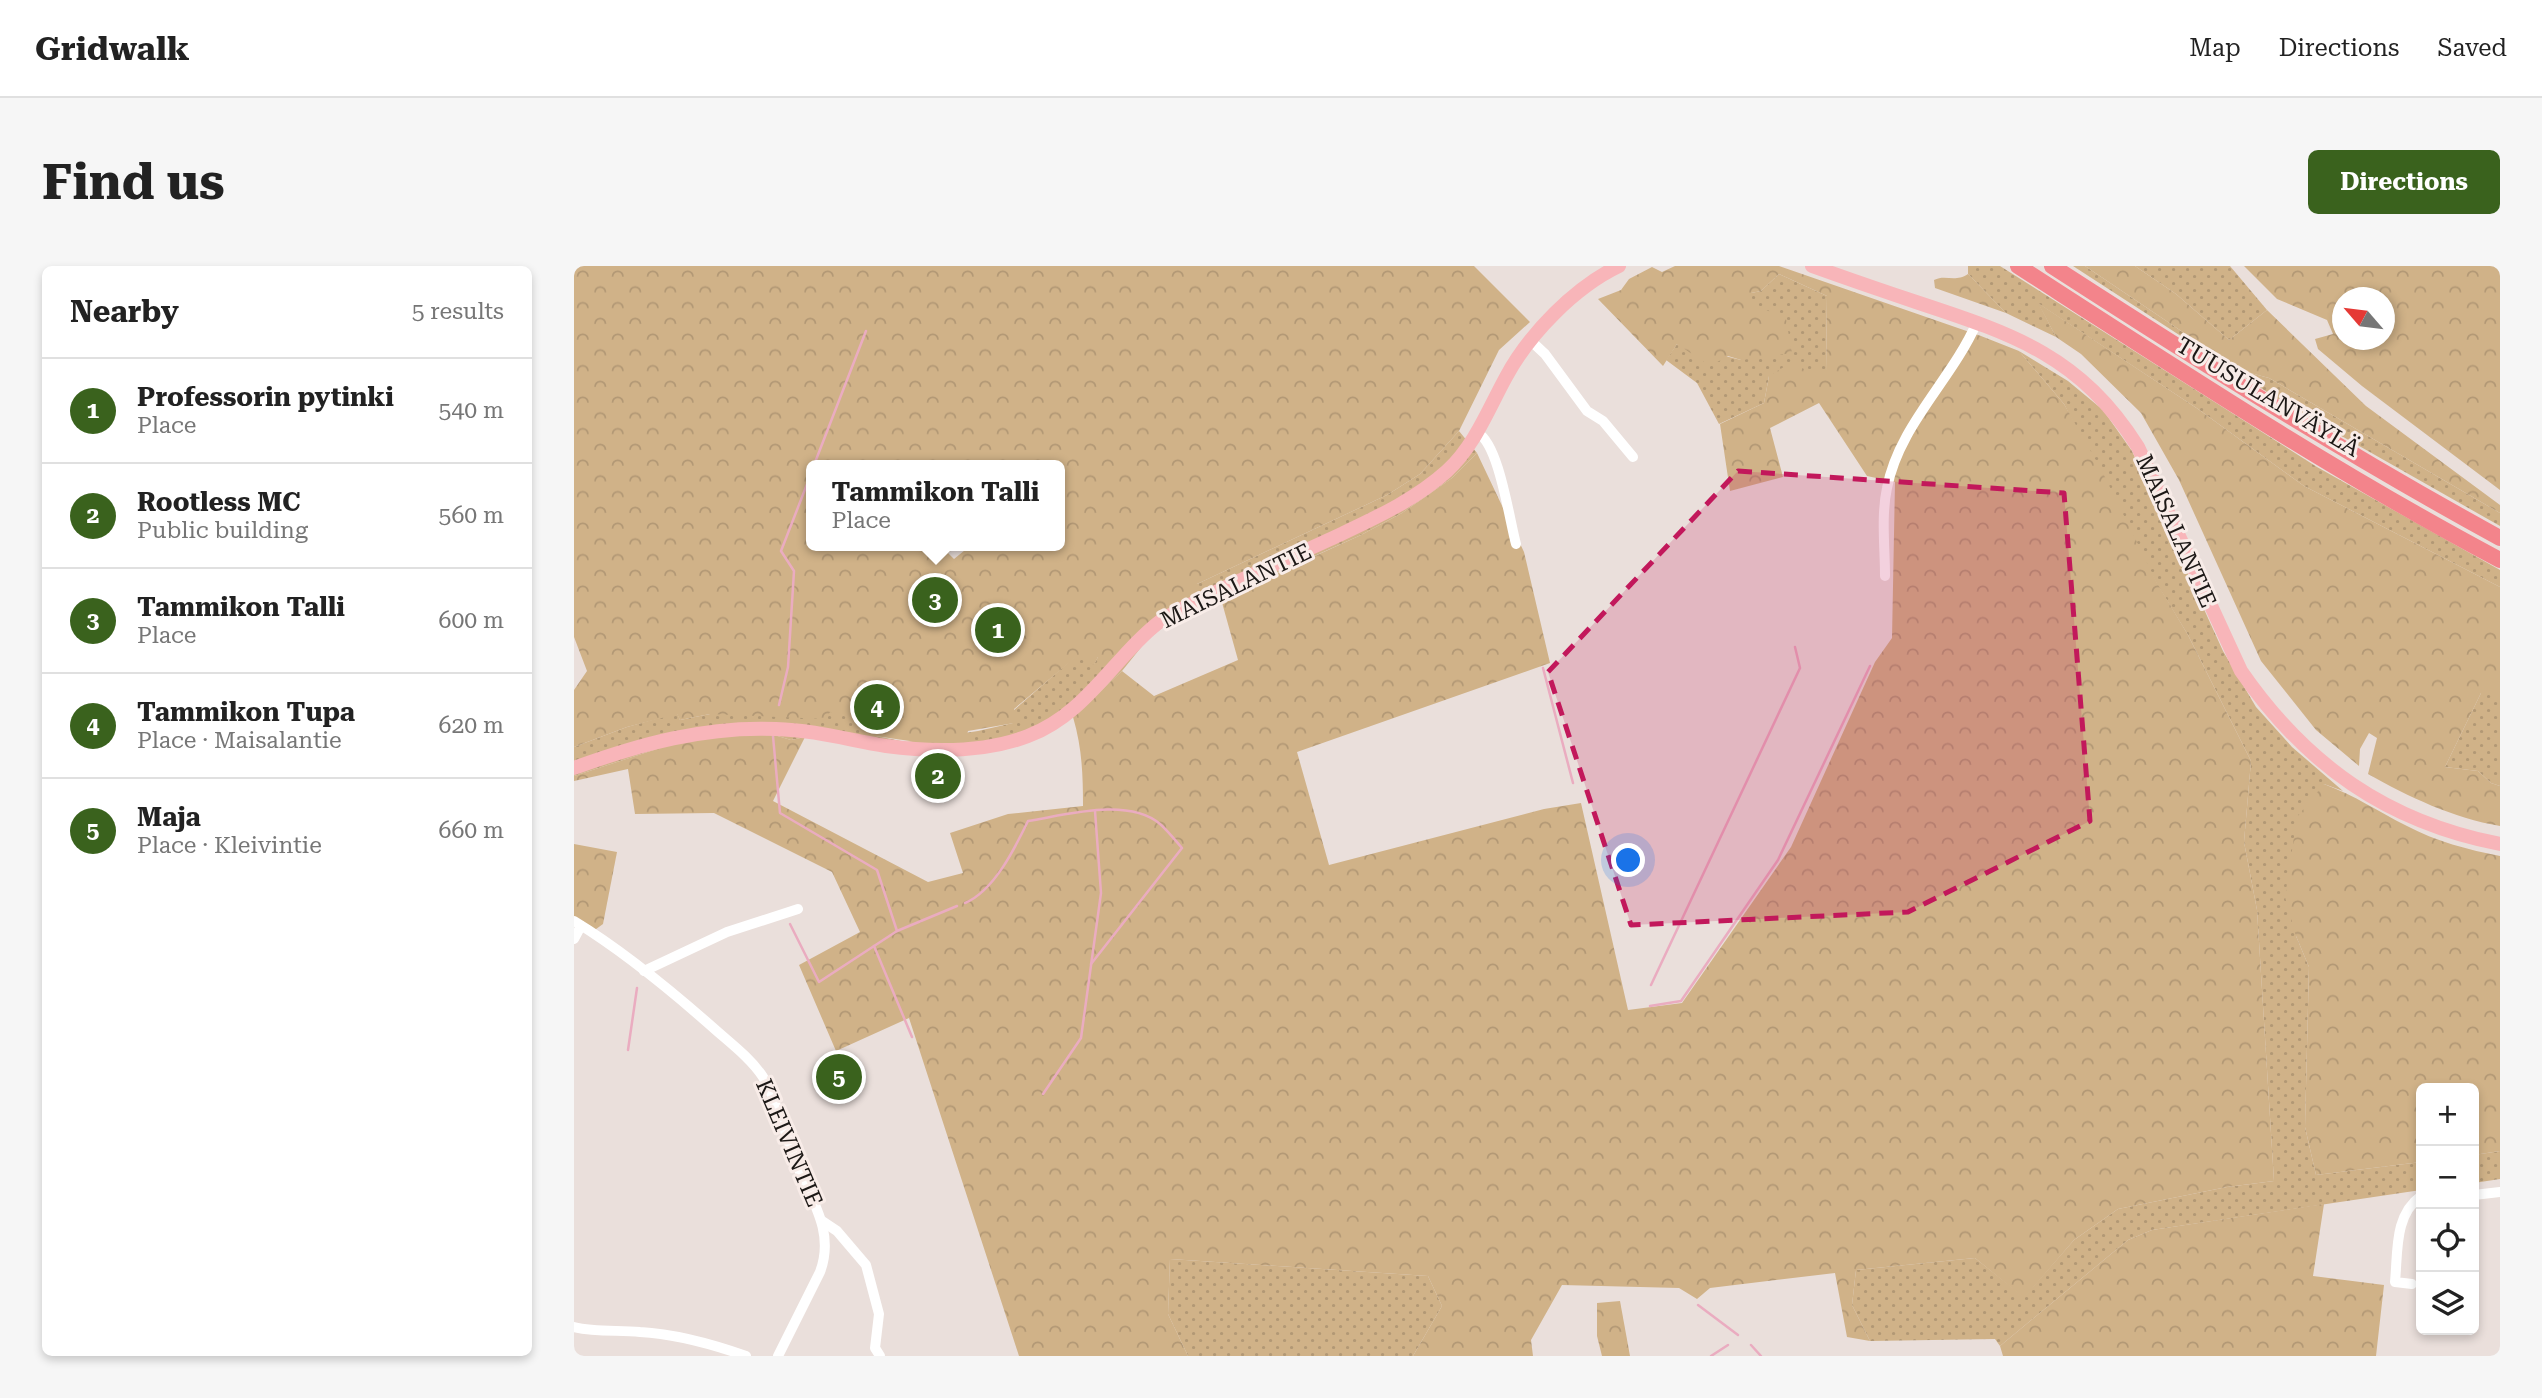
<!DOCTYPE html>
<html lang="en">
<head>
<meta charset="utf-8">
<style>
	body { margin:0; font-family:"Roboto Serif",serif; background:#f6f6f6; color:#222 }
	.controls { position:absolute; right:21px; bottom:21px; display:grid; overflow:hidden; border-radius:10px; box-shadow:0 4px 10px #0003 }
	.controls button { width:63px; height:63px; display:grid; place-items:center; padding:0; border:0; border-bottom:2px solid #e0e0e0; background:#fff; color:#222; font:35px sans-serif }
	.compass { position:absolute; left:1758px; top:21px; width:63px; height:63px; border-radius:50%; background:#fff; box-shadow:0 4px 10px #0003; rotate:298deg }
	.you { position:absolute; left:1055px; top:595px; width:24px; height:24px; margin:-18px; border:5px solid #fff; border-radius:50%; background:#1a73e8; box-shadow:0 0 0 10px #1a73e833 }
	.badge { display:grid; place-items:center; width:46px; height:46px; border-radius:50%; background:#3a621d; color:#fff; font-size:23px; font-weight:700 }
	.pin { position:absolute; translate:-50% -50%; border:4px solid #fff; box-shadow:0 2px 7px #0006 }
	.popup { position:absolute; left:232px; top:194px; width:259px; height:91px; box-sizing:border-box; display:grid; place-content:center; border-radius:10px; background:#fff; filter:drop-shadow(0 2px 5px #0005); font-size:23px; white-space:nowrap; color:#767676 }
	.popup b { font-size:26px; color:#222 }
	.popup::after { content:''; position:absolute; left:50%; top:100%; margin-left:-14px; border:14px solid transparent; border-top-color:#fff }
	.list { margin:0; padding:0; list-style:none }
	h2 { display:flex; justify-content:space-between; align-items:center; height:91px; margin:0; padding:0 28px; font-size:30px }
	h2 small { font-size:23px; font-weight:400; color:#767676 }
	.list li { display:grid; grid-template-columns:46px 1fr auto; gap:21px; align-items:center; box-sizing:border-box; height:105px; padding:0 28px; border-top:2px solid #e0e0e0 }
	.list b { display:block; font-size:26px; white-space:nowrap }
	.list p { margin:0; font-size:23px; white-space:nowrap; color:#767676 }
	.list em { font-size:23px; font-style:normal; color:#767676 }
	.icon { flex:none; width:38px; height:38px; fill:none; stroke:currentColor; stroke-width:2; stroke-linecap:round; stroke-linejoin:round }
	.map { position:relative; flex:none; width:1926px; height:1090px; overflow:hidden; border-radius:10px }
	header { display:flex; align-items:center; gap:42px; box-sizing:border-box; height:98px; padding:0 35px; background:#fff; border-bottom:2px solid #e0e0e0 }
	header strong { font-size:33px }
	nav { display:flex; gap:38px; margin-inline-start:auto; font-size:24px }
	.intro { display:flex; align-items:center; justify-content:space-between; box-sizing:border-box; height:168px; padding:0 42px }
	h1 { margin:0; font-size:49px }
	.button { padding:18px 32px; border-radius:10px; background:#3a621d; color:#fff; font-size:24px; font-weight:700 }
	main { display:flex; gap:42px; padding:0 42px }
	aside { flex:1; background:#fff; border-radius:10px; box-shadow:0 4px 10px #0003 }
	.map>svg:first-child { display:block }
	.grass { fill:url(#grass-dots) }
	.forest { fill:url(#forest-crowns); fill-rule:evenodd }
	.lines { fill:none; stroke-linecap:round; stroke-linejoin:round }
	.stream { stroke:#eaacc0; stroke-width:2.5 }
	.minor { stroke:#fff; stroke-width:10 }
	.major { stroke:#f8b5b9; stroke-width:14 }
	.highway { stroke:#f3848b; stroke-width:16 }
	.marked { fill:#c2185b; fill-opacity:0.2; stroke:#c2185b; stroke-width:5; stroke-dasharray:14 9; stroke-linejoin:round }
	.labels { text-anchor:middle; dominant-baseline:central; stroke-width:6; stroke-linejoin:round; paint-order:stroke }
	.street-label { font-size:23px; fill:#1c1816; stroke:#f8ece8 }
</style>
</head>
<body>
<header>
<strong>Gridwalk</strong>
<nav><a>Map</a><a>Directions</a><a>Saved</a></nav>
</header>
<div class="intro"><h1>Find us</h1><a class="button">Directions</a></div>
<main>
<aside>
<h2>Nearby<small>5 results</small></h2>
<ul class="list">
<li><span class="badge">1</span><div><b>Professorin pytinki</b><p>Place</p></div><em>540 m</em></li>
<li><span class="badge">2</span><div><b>Rootless MC</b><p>Public building</p></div><em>560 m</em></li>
<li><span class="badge">3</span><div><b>Tammikon Talli</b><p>Place</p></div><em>600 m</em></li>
<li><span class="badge">4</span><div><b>Tammikon Tupa</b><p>Place · Maisalantie</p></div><em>620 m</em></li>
<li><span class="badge">5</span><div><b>Maja</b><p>Place · Kleivintie</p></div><em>660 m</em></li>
</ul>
</aside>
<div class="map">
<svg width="1926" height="1090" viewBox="0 0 1926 1090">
	<defs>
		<pattern id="grass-dots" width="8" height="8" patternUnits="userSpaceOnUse" patternTransform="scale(1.75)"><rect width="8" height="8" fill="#d0b288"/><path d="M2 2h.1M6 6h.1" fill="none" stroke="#b29875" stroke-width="1.8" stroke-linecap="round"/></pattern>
		<pattern id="forest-crowns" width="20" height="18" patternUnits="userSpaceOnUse" patternTransform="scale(1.75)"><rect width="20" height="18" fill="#d0b288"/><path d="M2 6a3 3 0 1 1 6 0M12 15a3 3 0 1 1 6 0" fill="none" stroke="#b29875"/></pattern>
	</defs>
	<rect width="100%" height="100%" fill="#eadfdb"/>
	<g class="grass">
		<polygon points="1394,0 1426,0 1743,201 1926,304 1926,321 1730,220 1624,143 1465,38 1482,71 1432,47 1394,8"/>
		<polygon points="1499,0 1511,0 1665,104 1695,112 1926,247 1926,260 1713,139"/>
		<polygon points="1561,0 1656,0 1693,44 1655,74 1602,28"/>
		<polygon points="1205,8 1253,30 1252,106 1195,110 1190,137 1145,158 1123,117 1092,94 1103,78 1167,94 1177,37 1177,27 1187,25"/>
		<polygon points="1445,85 1494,115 1529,144 1558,185 1649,385 1682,441 1718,481 1769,525 1750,518 1722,670 1735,701 1731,861 1742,909 1847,896 1847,924 1578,964 1554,974 1426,1080 1421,1073 1296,1075 1278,1039 1282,1004 1401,992 1450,1031 1500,974 1544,943 1653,921 1700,915 1683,644 1670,576 1677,495 1614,369 1583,318 1490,138"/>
		<polygon points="885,165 903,187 878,212 828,247 787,269 614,347 588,362 573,374 548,405 499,451 417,484 231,471 217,474 197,468 92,480 0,510 0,481 53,461 103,447 106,454 136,448 256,445 298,458 302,470 332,476 404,465 439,457 440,444 503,389 520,398 524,391 623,318 813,229 846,208"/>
		<polygon points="1907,427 1926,427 1926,520 1917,517 1904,505 1871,501"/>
		<polygon points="1926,885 1926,913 1900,917 1900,889"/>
		<polygon points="596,993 854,1010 868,1040 839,1090 614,1090 594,1048"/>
	</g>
	<g class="forest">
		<path d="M0 0H900L956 56 925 84 885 165 846 208 813 229 623 318 627 329 535 398 524 391 520 399 503 390 440 443V457L394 465 391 477 357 478 301 470 298 458 256 446 252 453 136 448 106 454 103 448 53 461 0 481V424L13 405 0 371ZM237 199H485V280H396L380 293 374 287 383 280H237Z"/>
		<path d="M1101 0H1205L1407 70 1445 85 1490 138 1528 205 1583 317 1614 369 1677 495 1670 576 1683 644 1700 915 1653 921 1544 943 1500 974 1450 1032 1401 992 1282 1004 1278 1039 1296 1075 1273 1071 1261 1007 1136 1022 1123 1033 1105 1022 988 1019 957 1074 959 1090H839L868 1040 854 1010 596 993 594 1048 614 1090H445L335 752 262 785 225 699 286 666 258 606 140 547 61 548 54 503 0 515V510L92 480 149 468H197L217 474 231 471 199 535 354 616 389 607 376 567 434 548 509 540C509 509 508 481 499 451L548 405 580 430 664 394 647 333 787 269 828 247 878 212 903 187 950 286 976 397 723 486 755 599 970 543 1007 537 1054 744 1108 737 1217 581 1301 396 1318 372 1321 216 1293 210 1245 137 1196 162 1209 211 1156 225 1146 158 1190 137 1195 110 1218 96 1235 106H1252L1253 30 1205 8 1187 25 1177 27V37L1212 53 1218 87 1167 94 1154 90 1136 100 1103 78 1089 100 1024 33 1047 24 1055 13 1078 1 1088 6Z"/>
		<polygon points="1511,0 1561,0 1602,28 1655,74 1693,44 1792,140 1926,239 1926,247 1695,112 1665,104"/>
		<path d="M1670 0H1926V224L1788 120 1744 83 1741 73 1759 68 1753 54 1703 33ZM1769 32H1811V74H1769Z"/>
		<path d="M1394 8 1432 47 1361 22 1360 14C1372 8 1380 17 1394 8Z"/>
		<path d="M1464 37 1624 143 1730 220 1926 321V427H1907L1871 501 1904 505 1917 517 1926 520V560C1879 552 1835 531 1794 508L1803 472 1795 467 1786 483 1785 500 1742 464 1687 395 1605 214 1567 147 1507 88 1482 71Z"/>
		<path d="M1750 518C1782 530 1803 545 1833 560 1861 575 1895 584 1926 590V885L1900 889V822H1847V896L1742 909 1731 861 1735 701 1722 670 1711 631 1723 551Z"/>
		<polygon points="0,578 43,586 29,658 18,666 0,655"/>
		<polygon points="1750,938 1739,1010 1810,1019 1802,1090 1429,1090 1426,1080 1554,974 1578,964"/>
		<polygon points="1046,1035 1056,1090 1028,1090 1023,1070 1023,1037"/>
	</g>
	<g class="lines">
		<g class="stream">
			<polyline points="240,199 292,65"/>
			<polyline points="969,402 999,517"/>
			<polyline points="205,439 214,401 220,305 207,285 237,208"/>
			<polyline points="199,470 206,547 303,604 323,665"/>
			<path d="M391 637C420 625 441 582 454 555 492 549 554 531 586 558 594 565 601 574 608 582L517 698"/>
			<polyline points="216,658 245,716 323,665 383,640"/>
			<polyline points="300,680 338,771"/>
			<polyline points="1077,719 1226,402 1221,381"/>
			<polyline points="1076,740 1107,735 1204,594 1296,400"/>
			<polyline points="54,784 63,722"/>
			<polyline points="469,828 507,772 527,627 521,545"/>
			<polyline points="1124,1039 1164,1069"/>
			<polyline points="1177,1079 1187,1090"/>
			<polyline points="1137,1090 1154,1079"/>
		</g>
		<g class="minor">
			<polyline points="956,74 971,88 1013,145 1029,155 1059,191"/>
			<path d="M904 167C925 179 935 252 942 278"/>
			<path d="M1311 310C1311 282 1307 250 1313 222 1325 159 1378 114 1403 56"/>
			<path d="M0 655C51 686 99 726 144 766 159 779 178 794 189 811 206 841 212 875 226 906 241 939 260 969 246 1006L204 1090"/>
			<polyline points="0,673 7,660"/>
			<polyline points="70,705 153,666 224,643"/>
			<polyline points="1900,929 1926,926"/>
			<polyline points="248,955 263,965 292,999 305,1048 301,1082 306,1090"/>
			<path d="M1838 1018 1821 1016C1824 986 1820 949 1847 930"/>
			<path d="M0 1061C21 1066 44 1064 66 1066 102 1068 138 1078 172 1090"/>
		</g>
		<g class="major">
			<path d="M1238 0C1274 13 1309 25 1345 37 1442 69 1507 91 1564 181L1667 405C1732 499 1813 556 1926 578"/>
			<path d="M0 502C66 478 131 460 202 463 240 464 275 474 312 480 357 486 410 487 454 470 513 448 541 389 589 353 645 322 705 297 763 270 801 252 841 234 873 205 901 179 914 144 932 111 955 68 1001 21 1045 0"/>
		</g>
		<g class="highway">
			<path d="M1444 0C1602 102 1760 206 1926 294"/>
			<path d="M1478 0C1625 95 1772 188 1926 272"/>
		</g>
	</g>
	<path class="marked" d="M1164 205 1490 227 1516 555 1334 646 1057 659 974 406Z"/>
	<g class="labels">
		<g class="street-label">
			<text transform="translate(1694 131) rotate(31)">TUUSULANVÄYLÄ</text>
			<text transform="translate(1602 265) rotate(66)">MAISALANTIE</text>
			<text transform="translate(662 320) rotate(-26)">MAISALANTIE</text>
			<text transform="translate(215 877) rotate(67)">KLEIVINTIE</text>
		</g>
	</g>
</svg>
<div class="controls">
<button>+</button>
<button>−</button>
<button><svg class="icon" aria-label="locate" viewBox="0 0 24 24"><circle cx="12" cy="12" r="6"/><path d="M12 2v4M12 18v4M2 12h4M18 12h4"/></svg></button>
<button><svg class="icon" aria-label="layers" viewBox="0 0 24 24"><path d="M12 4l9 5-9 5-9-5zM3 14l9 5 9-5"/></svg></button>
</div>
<svg class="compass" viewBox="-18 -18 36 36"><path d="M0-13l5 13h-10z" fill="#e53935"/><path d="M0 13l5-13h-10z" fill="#767676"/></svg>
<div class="you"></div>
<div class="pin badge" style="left:424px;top:364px">1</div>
<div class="pin badge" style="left:364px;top:510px">2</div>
<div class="pin badge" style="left:361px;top:334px">3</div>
<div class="popup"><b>Tammikon Talli</b>Place</div>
<div class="pin badge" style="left:303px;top:441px">4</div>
<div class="pin badge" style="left:265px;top:811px">5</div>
</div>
</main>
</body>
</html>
